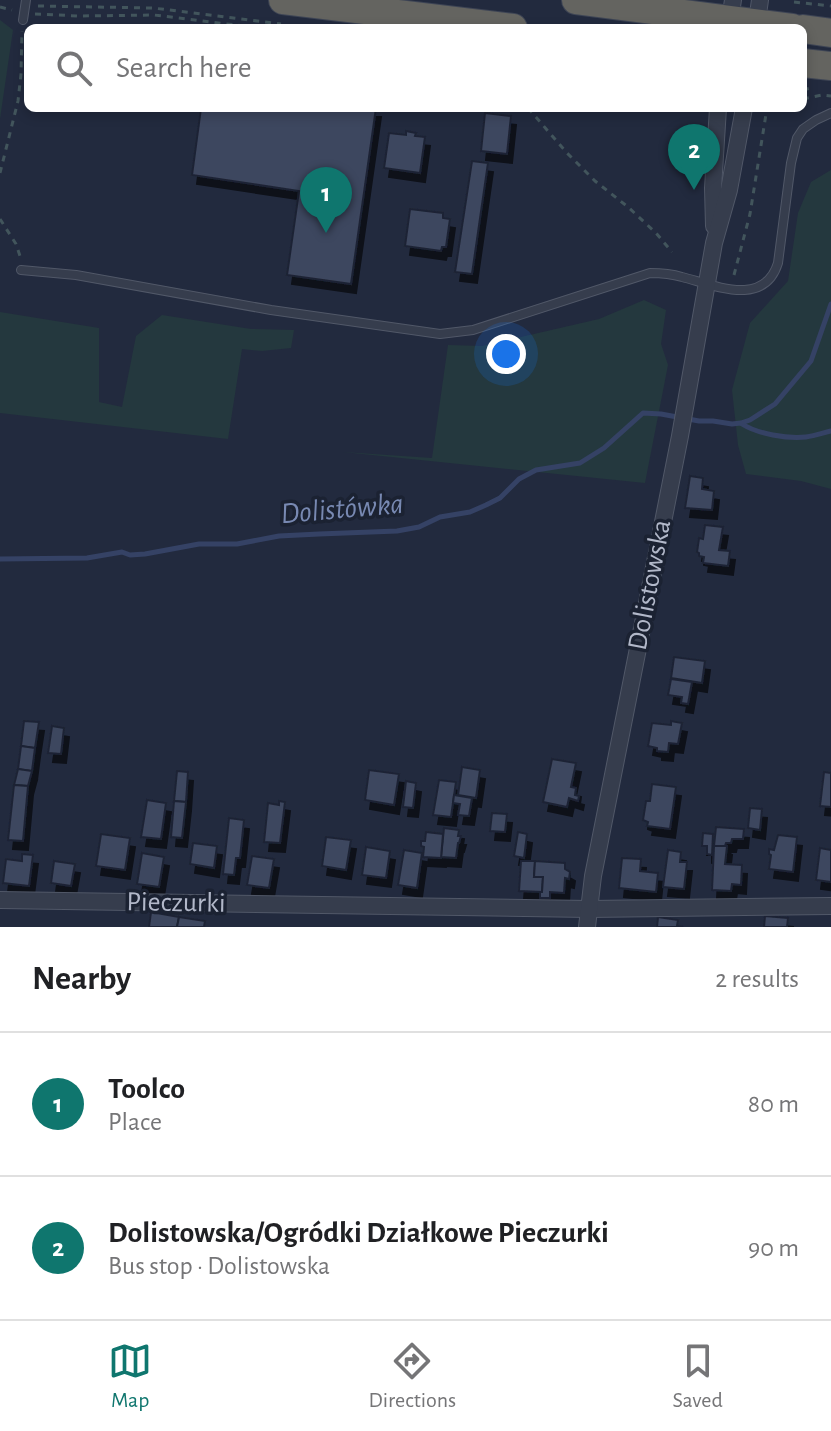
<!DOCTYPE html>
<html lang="en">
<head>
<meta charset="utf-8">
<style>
	body { margin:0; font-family:"Alegreya Sans",sans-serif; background:#f2f2f2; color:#202124 }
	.you { position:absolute; left:506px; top:354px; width:28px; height:28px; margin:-20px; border:6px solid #fff; border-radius:50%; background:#1a73e8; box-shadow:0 0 0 12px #1a73e833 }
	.badge { display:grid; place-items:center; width:52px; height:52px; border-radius:50%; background:#0f766e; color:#fff; font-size:26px; font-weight:700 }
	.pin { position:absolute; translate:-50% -66px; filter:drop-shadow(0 2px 4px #0008) }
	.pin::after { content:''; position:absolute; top:42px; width:28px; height:24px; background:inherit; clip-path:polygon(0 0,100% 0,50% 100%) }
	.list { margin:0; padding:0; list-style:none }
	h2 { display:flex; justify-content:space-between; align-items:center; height:104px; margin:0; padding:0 32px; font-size:34px }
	h2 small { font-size:26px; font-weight:400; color:#757577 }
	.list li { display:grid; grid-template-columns:52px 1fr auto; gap:24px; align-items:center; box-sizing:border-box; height:144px; padding:0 32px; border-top:2px solid #e0e0e0 }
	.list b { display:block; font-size:30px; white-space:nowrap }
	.list p { margin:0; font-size:26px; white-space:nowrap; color:#757577 }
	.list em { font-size:26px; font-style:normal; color:#757577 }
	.icon { flex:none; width:44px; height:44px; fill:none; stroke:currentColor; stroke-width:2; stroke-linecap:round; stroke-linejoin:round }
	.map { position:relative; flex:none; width:831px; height:927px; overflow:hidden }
	.search { position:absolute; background:#fff; box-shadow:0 4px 12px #0003; left:24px; right:24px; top:24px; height:88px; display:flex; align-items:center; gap:20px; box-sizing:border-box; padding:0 28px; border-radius:12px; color:#757577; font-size:30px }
	.sheet { height:392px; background:#fff }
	nav { display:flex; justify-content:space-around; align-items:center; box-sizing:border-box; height:112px; border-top:2px solid #e0e0e0; background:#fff; font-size:22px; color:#757577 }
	nav a { display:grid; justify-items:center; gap:4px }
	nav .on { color:#0f766e }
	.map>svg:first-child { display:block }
	.green { fill:#24383e }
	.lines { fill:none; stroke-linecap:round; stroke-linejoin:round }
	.stream { stroke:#354265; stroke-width:5 }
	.building { fill:#3e465e; stroke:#1d2434; stroke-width:2; filter:url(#shadow) }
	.service-casing { stroke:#515868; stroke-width:10 }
	.minor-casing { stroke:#515868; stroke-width:18 }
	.trunk-casing { stroke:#3e4555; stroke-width:30 }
	.path { stroke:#42555c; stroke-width:3; stroke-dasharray:6 6; stroke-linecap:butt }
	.service { stroke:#363d4d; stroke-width:8 }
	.minor { stroke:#363d4d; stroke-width:16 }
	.trunk { stroke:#646460; stroke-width:28 }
	.labels { text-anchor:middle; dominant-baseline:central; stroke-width:7; stroke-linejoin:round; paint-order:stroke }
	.street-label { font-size:28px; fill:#b2b8c9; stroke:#1b2232 }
	.water-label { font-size:30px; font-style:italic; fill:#7889b2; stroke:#1b2232 }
</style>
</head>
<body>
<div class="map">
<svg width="831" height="927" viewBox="0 0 831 927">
	<defs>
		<filter id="shadow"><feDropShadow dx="5" dy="9" stdDeviation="0" flood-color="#0009"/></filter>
	</defs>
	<rect width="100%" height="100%" fill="#222a3e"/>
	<g class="green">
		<polygon points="0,20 13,30 0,119"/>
		<polygon points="831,170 831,489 801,481 746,474 738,445 732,390 750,323 788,281 798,213 811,182"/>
		<polygon points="644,300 666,310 661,344 668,365 645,483 343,452 432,458 448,345 482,346 599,319"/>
		<polygon points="0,312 99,328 99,402 122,407 136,336 162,315 251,329 294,330 291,348 262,351 242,349 228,439 0,413"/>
	</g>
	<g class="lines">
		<g class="stream">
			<path d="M742 424C758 434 787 439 806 437 814 436 823 433 831 431"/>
			<polyline points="0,559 87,558 122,552 130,555 145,554 199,544 237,544 279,536 319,534 397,531 419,527 440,517 470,512 486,505 500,498 519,479 536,470 580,463 604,448 643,413 661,414 699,421 713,421 732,424 741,423 750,420 775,404 811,361 831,304"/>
		</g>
	</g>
	<g class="building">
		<polygon points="201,108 376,108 351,284 287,275 299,191 192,175"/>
		<polygon points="485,113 511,116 507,154 481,151"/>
		<polygon points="406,131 416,133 415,136 425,137 420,173 384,168 389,133 406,135"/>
		<polygon points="472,161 488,163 472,274 455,272"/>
		<polygon points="410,209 443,213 443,218 450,219 446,247 442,247 441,251 405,246"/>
		<polygon points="690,476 703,478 702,489 714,491 712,510 685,508"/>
		<polygon points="705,525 723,527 719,550 730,551 728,566 703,563 704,557 699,556 699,553 697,552 699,538 703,539"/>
		<polygon points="674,657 705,661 702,683 671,678"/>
		<polygon points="671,679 692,682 688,704 681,703 682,697 668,695"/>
		<polygon points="24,721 39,722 35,748 21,746"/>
		<polygon points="671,721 682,723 678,744 669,743 668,752 657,751 657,748 648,746 652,723 671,725"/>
		<polygon points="52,726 64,728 61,754 48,753"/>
		<polygon points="21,746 35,748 32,771 18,769"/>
		<polygon points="552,759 576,763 571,787 576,788 575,795 579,796 578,801 569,798 567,807 543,802"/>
		<polygon points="462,767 480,770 476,798 458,795"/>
		<polygon points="18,769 32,771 28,786 14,785"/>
		<polygon points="369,770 399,774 394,805 365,800"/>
		<polygon points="177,771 188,772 186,802 174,801"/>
		<polygon points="824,772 831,773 831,807 820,806"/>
		<polygon points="439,780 456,782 451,817 433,815"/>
		<polygon points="406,781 416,783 413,808 403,807"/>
		<polygon points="652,784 676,787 670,829 647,826 648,822 643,820 646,801 650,801"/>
		<polygon points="14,785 28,786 23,841 8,840"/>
		<polygon points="454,795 472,798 469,816 458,815 460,804 453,803"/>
		<polygon points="147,800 166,803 161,839 141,837"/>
		<polygon points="174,801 186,802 182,838 171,837"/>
		<polygon points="279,801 285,802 280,843 264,842 268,803 279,805"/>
		<polygon points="750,808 762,809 760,830 748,828"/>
		<polygon points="492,813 507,814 505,832 490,831"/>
		<polygon points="229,818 244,820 240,858 236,858 234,875 223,874"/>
		<polygon points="716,827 744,829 743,839 732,839 731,843 726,843 725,846 714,846"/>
		<polygon points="444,828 459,830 458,836 461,836 459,843 458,843 456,858 441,857"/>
		<polygon points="426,832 443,834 441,858 423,857 424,847 421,846 421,841 425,841"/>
		<polygon points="518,832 527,834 524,858 514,856"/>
		<polygon points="703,833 713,834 712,855 707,854 707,846 702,846"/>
		<polygon points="101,834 130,838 125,870 96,866"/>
		<polygon points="778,835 797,837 793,872 769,869 771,855 769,854 769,849 774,850"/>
		<polygon points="326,837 351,840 346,870 322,866"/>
		<polygon points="193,843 217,846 214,868 190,864"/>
		<polygon points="714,846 727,846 725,864 742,865 741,885 732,884 731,891 712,890"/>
		<polygon points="366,847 390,851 386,878 362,875"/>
		<polygon points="820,848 831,850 831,882 816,880"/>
		<polygon points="404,850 422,853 417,888 398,885"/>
		<polygon points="668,850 681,852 680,862 687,862 684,889 663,887"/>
		<polygon points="142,853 164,857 159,887 137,884"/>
		<polygon points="22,854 33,855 29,886 3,883 6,859 22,861"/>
		<polygon points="252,856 274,859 269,888 247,885"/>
		<polygon points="622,858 641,859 640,871 658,873 656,892 619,888"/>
		<polygon points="54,861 75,864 71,886 51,883"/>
		<polygon points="521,861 535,861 534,877 543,877 542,892 519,891"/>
		<polygon points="535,861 565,863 565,869 570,872 569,879 565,878 564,893 550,892 550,898 540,898 540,892 542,892 543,877 534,877"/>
		<polygon points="151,912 179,917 177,927 149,927"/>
		<polygon points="765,916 788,918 787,927 764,927"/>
		<polygon points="179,917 205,921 204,927 177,927"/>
		<polygon points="658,917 678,920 677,926 683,927 657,927"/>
	</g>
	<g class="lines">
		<g class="service-casing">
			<g id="service">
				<polyline points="23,20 26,0"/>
				<path d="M21 270 76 275 271 310 440 334 473 330 650 273C661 273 672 274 682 277 714 285 764 308 778 263L791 163 797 138 803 129 816 120 831 113"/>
			</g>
		</g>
		<g class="minor-casing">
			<g id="minor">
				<polyline points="729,26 733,0"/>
				<polyline points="756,28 760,0"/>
				<polyline points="714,226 713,188 718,108"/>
				<polyline points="0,900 589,909 831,906"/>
				<polyline points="587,927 593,876 680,436 714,243 729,190 744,108"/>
			</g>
		</g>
		<g class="trunk-casing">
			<g id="trunk">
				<polyline points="283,0 513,28"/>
				<polyline points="576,0 792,28"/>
				<polyline points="803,29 831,33"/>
				<polyline points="803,63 831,66"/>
			</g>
		</g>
		<g class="path">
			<polyline points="794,2 831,6"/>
			<polyline points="38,6 153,8 281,24"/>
			<polyline points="0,7 12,10"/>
			<polyline points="35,14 79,16 154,15 260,28"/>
			<polyline points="803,90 811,88"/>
			<polyline points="803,99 822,95 831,96"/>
			<polyline points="528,108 567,153 595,181 628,207 656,233 672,252"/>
			<polyline points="0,173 18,101 21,74 22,31"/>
			<polyline points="0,219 16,244 21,259"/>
			<polyline points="734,275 750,214 767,108"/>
		</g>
		<use href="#service" class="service"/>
		<use href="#minor" class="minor"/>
		<use href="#trunk" class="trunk"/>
	</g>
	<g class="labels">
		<g class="street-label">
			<text transform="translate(650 585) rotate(-79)">Dolistowska</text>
			<text transform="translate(176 903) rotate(1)">Pieczurki</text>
		</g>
		<g class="water-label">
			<text transform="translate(342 509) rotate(-5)">Dolistówka</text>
		</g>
	</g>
</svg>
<div class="you"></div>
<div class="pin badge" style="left:326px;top:233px">1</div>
<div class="pin badge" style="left:694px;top:190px">2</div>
<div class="search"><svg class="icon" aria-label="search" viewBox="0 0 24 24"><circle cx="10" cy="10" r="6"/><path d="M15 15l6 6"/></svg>Search here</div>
</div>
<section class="sheet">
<h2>Nearby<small>2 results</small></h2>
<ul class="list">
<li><span class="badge">1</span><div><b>Toolco</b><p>Place</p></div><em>80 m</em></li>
<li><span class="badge">2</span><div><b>Dolistowska/Ogródki Działkowe Pieczurki</b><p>Bus stop · Dolistowska</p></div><em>90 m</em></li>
</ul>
</section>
<nav>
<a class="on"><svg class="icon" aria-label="map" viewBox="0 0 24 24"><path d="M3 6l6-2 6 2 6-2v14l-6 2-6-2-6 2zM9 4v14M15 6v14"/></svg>Map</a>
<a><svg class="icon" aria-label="directions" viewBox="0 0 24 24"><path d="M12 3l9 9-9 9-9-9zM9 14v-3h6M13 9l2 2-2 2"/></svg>Directions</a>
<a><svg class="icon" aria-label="saved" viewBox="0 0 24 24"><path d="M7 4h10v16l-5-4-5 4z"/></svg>Saved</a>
</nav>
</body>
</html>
